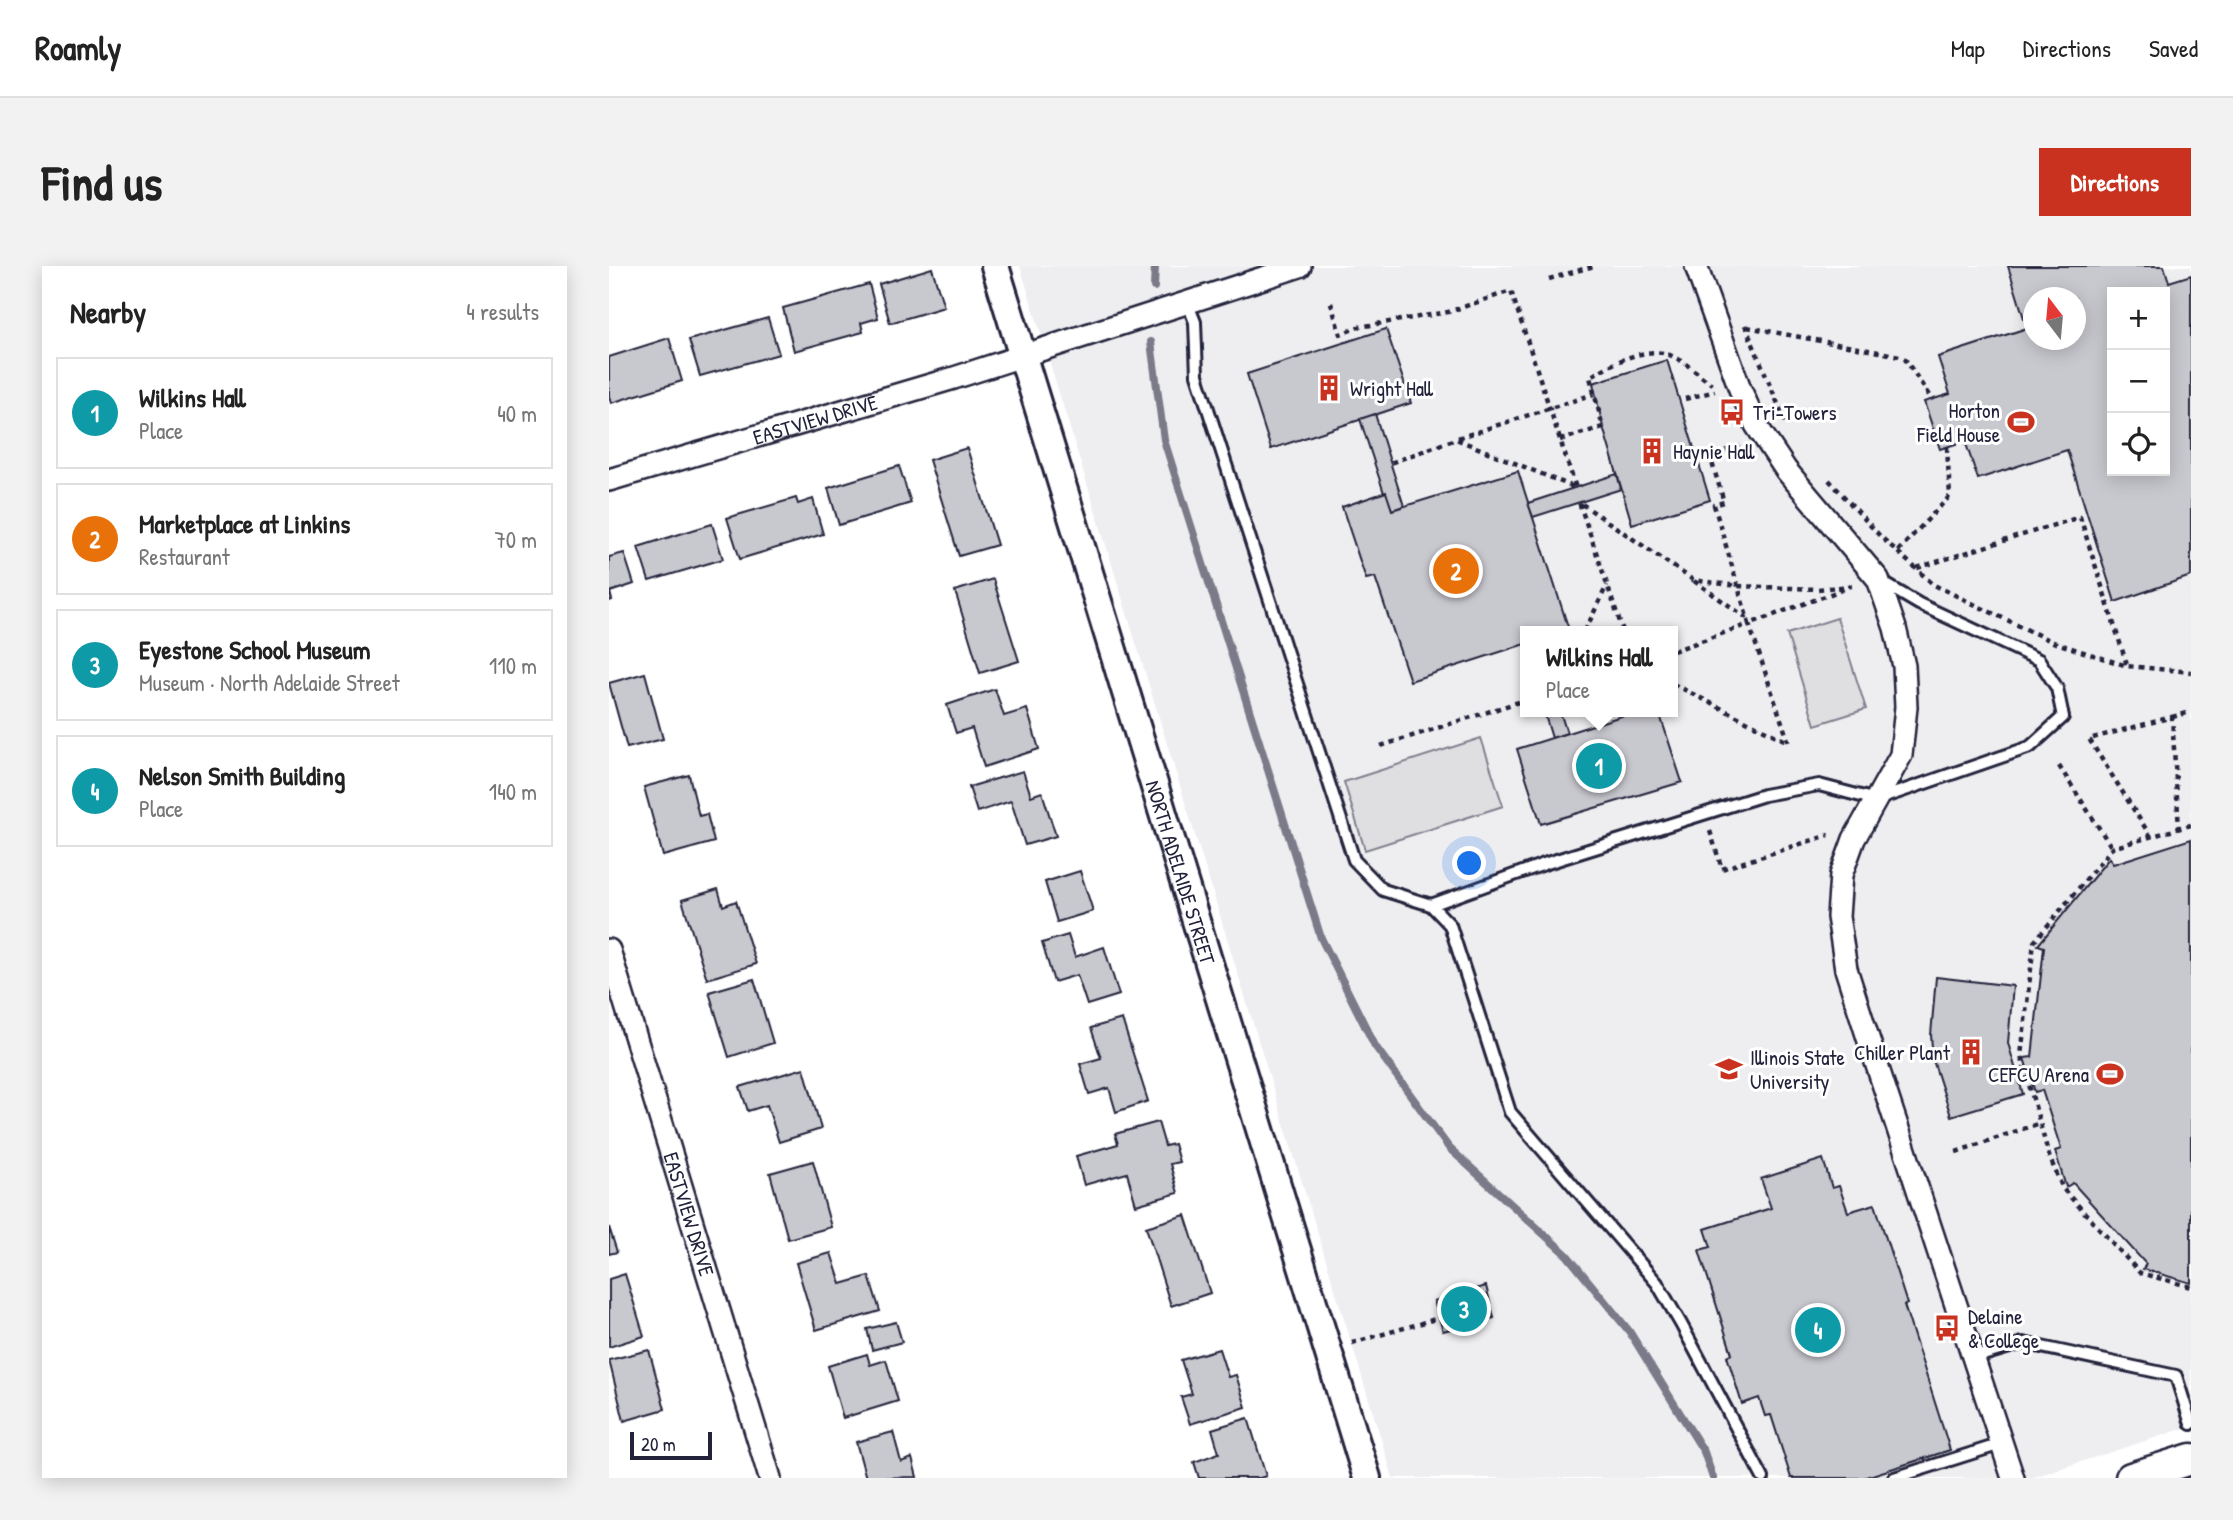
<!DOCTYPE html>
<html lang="en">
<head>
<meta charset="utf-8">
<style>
	body { margin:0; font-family:"Patrick Hand",sans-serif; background:#f2f2f2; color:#222 }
	.controls { position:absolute; right:21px; top:21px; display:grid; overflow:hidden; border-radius:0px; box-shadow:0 4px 18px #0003 }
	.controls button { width:63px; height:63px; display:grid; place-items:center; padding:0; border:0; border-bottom:2px solid #e0e0e0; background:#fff; color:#222; font:35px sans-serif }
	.compass { position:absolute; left:1414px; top:21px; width:63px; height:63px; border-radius:50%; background:#fff; box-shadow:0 4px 18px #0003; rotate:344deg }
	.scale { position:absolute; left:21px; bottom:18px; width:82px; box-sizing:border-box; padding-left:7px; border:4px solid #22223b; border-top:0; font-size:19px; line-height:24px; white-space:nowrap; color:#22223b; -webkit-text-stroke:5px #fff; paint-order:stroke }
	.you { position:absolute; left:861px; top:598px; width:24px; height:24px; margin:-18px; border:5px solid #fff; border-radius:50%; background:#1a73e8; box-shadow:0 0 0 10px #1a73e833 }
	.badge { display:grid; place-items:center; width:46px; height:46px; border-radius:50%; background:#c8321e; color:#fff; font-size:23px; font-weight:700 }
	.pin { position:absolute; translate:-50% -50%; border:4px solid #fff; box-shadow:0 2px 7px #0006 }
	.popup { position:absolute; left:911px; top:360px; width:158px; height:91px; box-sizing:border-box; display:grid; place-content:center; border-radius:0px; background:#fff; filter:drop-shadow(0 2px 5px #0005); font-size:23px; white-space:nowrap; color:#767676 }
	.popup b { font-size:26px; color:#222 }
	.popup::after { content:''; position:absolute; left:50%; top:100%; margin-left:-14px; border:14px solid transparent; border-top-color:#fff }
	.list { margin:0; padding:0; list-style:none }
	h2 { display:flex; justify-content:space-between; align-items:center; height:91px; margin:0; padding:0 28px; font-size:30px }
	h2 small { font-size:23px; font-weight:400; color:#767676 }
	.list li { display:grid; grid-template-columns:46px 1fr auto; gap:21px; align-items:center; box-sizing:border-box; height:112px; margin:0 14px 14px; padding:0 14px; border:2px solid #e0e0e0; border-radius:0px }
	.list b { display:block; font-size:26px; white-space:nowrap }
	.list p { margin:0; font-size:23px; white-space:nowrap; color:#767676 }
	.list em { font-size:23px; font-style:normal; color:#767676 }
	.icon { flex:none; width:38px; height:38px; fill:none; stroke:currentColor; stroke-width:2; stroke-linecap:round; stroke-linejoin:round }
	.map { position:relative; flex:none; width:1582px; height:1212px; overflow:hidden; border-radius:0px }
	header { display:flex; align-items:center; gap:42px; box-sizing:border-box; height:98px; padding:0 35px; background:#fff; border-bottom:2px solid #e0e0e0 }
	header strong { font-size:33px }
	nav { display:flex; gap:38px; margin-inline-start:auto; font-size:24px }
	.intro { display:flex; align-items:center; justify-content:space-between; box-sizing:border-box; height:168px; padding:0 42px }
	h1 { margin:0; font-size:49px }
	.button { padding:18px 32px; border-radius:0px; background:#c8321e; color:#fff; font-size:24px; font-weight:700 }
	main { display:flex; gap:42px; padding:0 42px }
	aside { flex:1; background:#fff; border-radius:0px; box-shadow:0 4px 18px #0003 }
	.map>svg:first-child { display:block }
	.built { fill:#eeeef1; fill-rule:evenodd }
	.green { fill:#dfdfe2; stroke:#80808e; stroke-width:2 }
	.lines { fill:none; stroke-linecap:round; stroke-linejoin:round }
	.stream { stroke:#7a7a88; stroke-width:8 }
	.building { fill:#c8c8cf; stroke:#22223b; stroke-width:2; fill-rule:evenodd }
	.service-casing { stroke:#22223b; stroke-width:16 }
	.minor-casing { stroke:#22223b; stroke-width:26 }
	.tertiary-casing { stroke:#22223b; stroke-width:32 }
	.secondary-casing { stroke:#22223b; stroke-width:35 }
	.path { stroke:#22223b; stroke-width:4.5; stroke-dasharray:5 5; stroke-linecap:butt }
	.service { stroke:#fff; stroke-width:10 }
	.minor { stroke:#fff; stroke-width:21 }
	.tertiary { stroke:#fff; stroke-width:26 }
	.secondary { stroke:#fff; stroke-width:30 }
	.labels { text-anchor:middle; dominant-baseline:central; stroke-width:6; stroke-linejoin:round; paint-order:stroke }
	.poi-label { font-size:21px; fill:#22223b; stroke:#fff; text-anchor:start }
	.street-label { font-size:21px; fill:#22223b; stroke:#fff }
</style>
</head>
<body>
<header>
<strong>Roamly</strong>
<nav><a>Map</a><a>Directions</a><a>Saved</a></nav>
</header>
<div class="intro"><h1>Find us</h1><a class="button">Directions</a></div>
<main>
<aside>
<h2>Nearby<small>4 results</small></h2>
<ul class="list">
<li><span class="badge" style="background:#0f9aa8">1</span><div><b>Wilkins Hall</b><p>Place</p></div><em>40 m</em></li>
<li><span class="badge" style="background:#e8710a">2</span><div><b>Marketplace at Linkins</b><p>Restaurant</p></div><em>70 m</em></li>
<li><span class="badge" style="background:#0f9aa8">3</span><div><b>Eyestone School Museum</b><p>Museum · North Adelaide Street</p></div><em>110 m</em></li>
<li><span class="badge" style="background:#0f9aa8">4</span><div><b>Nelson Smith Building</b><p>Place</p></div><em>140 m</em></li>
</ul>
</aside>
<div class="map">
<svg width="1582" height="1212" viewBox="0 0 1582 1212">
	<rect width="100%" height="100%" fill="#fff"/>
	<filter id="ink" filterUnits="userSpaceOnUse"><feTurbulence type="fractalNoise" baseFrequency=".0143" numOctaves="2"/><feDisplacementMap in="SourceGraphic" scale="14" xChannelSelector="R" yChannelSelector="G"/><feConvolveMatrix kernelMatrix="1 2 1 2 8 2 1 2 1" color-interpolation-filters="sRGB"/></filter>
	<g filter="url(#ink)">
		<path class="built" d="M411 0H1582V1160L1422 1212H784ZM1503 26H1556V205H1503ZM1424 32H1466V74H1424ZM916 365H1064V446H916Z"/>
		<g class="green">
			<polygon points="1228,352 1257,443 1206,459 1178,368"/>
			<polygon points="872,472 894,540 756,584 735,516"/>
		</g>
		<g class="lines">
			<g class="stream">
				<polyline points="545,21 546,0"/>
				<polyline points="542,76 555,174 712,672 766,780 840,882 958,989 1020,1065 1095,1186 1104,1212"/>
			</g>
		</g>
		<g class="building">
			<path d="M1399 0H1555L1560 16 1582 9V310L1506 336 1458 184 1369 213 1356 175 1331 183 1315 136 1341 128 1329 91 1418 62ZM1503 26H1556V205H1503ZM1424 32H1466V74H1424Z"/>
			<polygon points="323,2 335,41 281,57 270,18"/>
			<polygon points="260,18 269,52 252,57 254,66 185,85 174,42"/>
			<polygon points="159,52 170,88 91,110 80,74"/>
			<polygon points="777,63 802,137 662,183 638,108"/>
			<polygon points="60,72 73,115 2,137 0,130 0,91"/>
			<polygon points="1058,94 1101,234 1023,258 994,161 984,117"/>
			<polygon points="766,148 795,240 783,244 775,227 751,153"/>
			<polygon points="358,182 388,279 350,290 320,194"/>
			<polygon points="290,200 302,237 230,259 219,222"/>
			<polygon points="909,205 960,364 916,365 916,378 801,415 766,311 757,313 733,241 777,226 783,244"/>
			<polygon points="1008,208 1012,223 924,251 919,237"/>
			<polygon points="187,232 189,238 204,233 214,268 131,293 118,252"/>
			<polygon points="103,258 114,293 40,315 29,281"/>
			<polygon points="15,287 25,318 1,326 3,334 0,335 0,291"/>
			<polygon points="384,313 410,395 371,407 346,325"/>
			<polygon points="36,407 54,473 18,482 0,417"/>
			<polygon points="386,423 395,450 418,443 430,483 375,501 363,462 347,467 338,439"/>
			<polygon points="935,446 951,446 958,467 943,472"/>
			<polygon points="1025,446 1050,446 1073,516 932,558 908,483"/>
			<polygon points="414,505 422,530 433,526 447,570 416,579 402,535 368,546 360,521"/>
			<polygon points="80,509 90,550 98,548 105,576 54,590 35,521"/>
			<polygon points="1582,573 1582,1017 1534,1003 1537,998 1464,917 1457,921 1446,885 1452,883 1433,824 1426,826 1415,792 1423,791 1435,681 1429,679 1500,592 1504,598"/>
			<polygon points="471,605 484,645 448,656 436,616"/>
			<polygon points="109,623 114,640 127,635 147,698 98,713 73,634"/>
			<polygon points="459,669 466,691 495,681 510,729 478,739 468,709 445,716 433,677"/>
			<polygon points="1327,711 1404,720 1399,777 1414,828 1342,850 1324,794 1322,769"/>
			<polygon points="145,713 164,777 120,791 100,726"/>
			<polygon points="513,753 539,835 507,846 500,822 480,828 471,798 492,792 482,762"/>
			<polygon points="195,802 212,863 170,876 158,839 139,845 131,821"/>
			<polygon points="549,856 556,880 565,878 570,896 561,898 569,927 527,939 518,907 475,919 467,890 509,878 506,868"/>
			<polygon points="1214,893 1223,922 1230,920 1239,946 1266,938 1298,1038 1295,1039 1341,1184 1254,1212 1182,1212 1162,1149 1156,1150 1150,1132 1133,1138 1118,1090 1123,1088 1090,984 1102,981 1096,963 1162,942 1152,913"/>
			<polygon points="204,895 222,961 179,973 161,907"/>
			<polygon points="576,949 601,1027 562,1040 537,961"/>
			<polygon points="0,961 8,986 0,988"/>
			<polygon points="222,987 232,1018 260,1010 271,1045 207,1064 187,997"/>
			<polygon points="16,1008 35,1070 0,1081 0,1013"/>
			<polygon points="877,1020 885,1052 834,1065 825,1035"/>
			<polygon points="287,1056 293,1076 263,1084 258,1063"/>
			<polygon points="610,1083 619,1111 627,1109 637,1141 581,1158 572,1131 583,1128 572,1094"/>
			<polygon points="40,1084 56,1143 15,1155 0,1094"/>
			<polygon points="258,1088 261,1099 277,1094 289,1135 234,1152 219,1100"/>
			<polygon points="639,1152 657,1210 651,1212 590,1212 585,1196 610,1187 603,1163"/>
			<polygon points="284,1166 292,1196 303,1192 308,1211 257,1212 247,1176"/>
		</g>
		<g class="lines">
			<g class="service-casing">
				<g id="service">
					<polyline points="578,36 586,56 588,109 745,594 774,624 822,639 841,659 901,846 1048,1017 1072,1058 1154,1212"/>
					<polyline points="822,639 938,597 1155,529 1210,519 1267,534 1421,481 1454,451 1448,422 1430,394 1310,338 1271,315"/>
					<polyline points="1364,1092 1414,1077 1567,1110 1582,1158"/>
					<polyline points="1285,1212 1392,1178"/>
				</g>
			</g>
			<g class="minor-casing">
				<g id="minor">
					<polyline points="1087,0 1131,123 1147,159 1177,204 1269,313 1286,362 1295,400 1297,441 1292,489 1245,573 1232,609 1229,651 1231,663 1237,703 1260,775 1404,1212"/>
					<path id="s1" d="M0 214 345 112 691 0"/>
					<path id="s2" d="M0 684 161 1212"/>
				</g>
			</g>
			<g class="tertiary-casing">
				<g id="tertiary">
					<path id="s3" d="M386 0 758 1212"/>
				</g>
			</g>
			<g class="secondary-casing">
				<polyline id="secondary" points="1522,1212 1582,1193"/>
			</g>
			<g class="path">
				<polyline points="940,13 985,0"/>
				<polyline points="722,37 731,68 750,61 839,46 902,25 967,222 847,173 781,197"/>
				<polyline points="1136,59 1177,157"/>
				<polyline points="1138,61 1291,90 1296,93 1323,134"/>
				<polyline points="1076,133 1106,125"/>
				<polyline points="849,172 985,128"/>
				<path d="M951 174 994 161 981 111C1002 98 1038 78 1063 90 1077 96 1090 109 1103 118"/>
				<polyline points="1131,180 1101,190 1115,236 1105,239 1140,358 1235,323"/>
				<polyline points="1220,214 1271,270 1325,319 1444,376 1518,400 1582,406"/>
				<polyline points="1289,285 1341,230 1338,181"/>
				<polyline points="1308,302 1471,251 1518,399"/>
				<polyline points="1085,315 1138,352"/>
				<polyline points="976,365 998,319"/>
				<polyline points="1014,365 970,236 1084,314 1129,320 1208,323 1243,320"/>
				<polyline points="1064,385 1140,358 1180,477"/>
				<polyline points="1064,418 1179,476"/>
				<polyline points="1563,451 1582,446"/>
				<polyline points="772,480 916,434"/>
				<polyline points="1450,500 1503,582"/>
				<polyline points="1582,559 1503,582 1425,676 1412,790 1440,890 1454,923 1531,1007 1582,1021"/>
				<polyline points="1101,565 1113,603 1220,569"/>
				<polyline points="1542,571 1480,473 1563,451 1570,563"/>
				<polyline points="1347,886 1431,857"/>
				<polyline points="743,1077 830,1052"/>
			</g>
			<use href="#service" class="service"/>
			<use href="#minor" class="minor"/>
			<use href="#tertiary" class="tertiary"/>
			<use href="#secondary" class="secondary"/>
		</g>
	</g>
	<defs>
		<g id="building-bare" transform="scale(2.1)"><path d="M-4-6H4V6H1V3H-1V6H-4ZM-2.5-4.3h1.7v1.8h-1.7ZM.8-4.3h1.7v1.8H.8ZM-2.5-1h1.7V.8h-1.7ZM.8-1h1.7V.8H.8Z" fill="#c8321e" stroke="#fff" stroke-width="2.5" paint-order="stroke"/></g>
		<g id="bus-bare" transform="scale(2.1)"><path d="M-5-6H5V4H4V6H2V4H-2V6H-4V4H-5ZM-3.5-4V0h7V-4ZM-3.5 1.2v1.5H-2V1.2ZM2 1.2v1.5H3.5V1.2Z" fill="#c8321e" stroke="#fff" stroke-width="2.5" paint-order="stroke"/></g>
		<g id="stadium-bare" transform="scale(2.1)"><path d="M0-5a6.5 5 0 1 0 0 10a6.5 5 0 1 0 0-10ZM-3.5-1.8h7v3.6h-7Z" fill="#c8321e" stroke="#fff" stroke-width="2.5" paint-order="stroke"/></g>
		<g id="university-bare" transform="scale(2.1)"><path d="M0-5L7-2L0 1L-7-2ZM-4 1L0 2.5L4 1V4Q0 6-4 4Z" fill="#c8321e" stroke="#fff" stroke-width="2.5" paint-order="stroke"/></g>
	</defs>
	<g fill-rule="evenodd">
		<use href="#building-bare" x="720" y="122"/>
		<use href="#bus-bare" x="1123" y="146"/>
		<use href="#stadium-bare" x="1412" y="156"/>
		<use href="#building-bare" x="1043" y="185"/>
		<use href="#building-bare" x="1362" y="786"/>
		<use href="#university-bare" x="1120" y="803"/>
		<use href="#stadium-bare" x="1501" y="808"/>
		<use href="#bus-bare" x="1338" y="1062"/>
	</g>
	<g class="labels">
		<g class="poi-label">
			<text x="741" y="122">Wright Hall</text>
			<text x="1391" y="144" text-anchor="end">Horton<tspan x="1391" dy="24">Field House</tspan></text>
			<text x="1144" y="146">Tri-Towers</text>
			<text x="1064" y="185">Haynie Hall</text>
			<text x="1341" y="786" text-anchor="end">Chiller Plant</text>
			<text x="1141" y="791">Illinois State<tspan x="1141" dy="24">University</tspan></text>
			<text x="1480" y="808" text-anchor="end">CEFCU Arena</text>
			<text x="1359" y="1050">Delaine<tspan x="1359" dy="24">&amp; College</tspan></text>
		</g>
		<g class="street-label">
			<text stroke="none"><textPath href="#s1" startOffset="215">EASTVIEW DRIVE</textPath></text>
			<text stroke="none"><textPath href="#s3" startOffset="634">NORTH ADELAIDE STREET</textPath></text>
			<text stroke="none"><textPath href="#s2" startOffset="276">EASTVIEW DRIVE</textPath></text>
		</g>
	</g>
</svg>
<div class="controls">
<button>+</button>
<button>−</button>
<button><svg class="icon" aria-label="locate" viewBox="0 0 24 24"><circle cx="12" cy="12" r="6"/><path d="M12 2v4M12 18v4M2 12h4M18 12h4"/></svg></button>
</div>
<svg class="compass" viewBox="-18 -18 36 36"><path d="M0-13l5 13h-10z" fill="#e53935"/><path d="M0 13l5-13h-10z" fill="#767676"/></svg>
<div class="scale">20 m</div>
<div class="you"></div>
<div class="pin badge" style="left:990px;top:500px;background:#0f9aa8">1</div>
<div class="popup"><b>Wilkins Hall</b>Place</div>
<div class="pin badge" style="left:847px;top:305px;background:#e8710a">2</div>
<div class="pin badge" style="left:855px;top:1043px;background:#0f9aa8">3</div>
<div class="pin badge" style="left:1209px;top:1064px;background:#0f9aa8">4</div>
</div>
</main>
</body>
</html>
